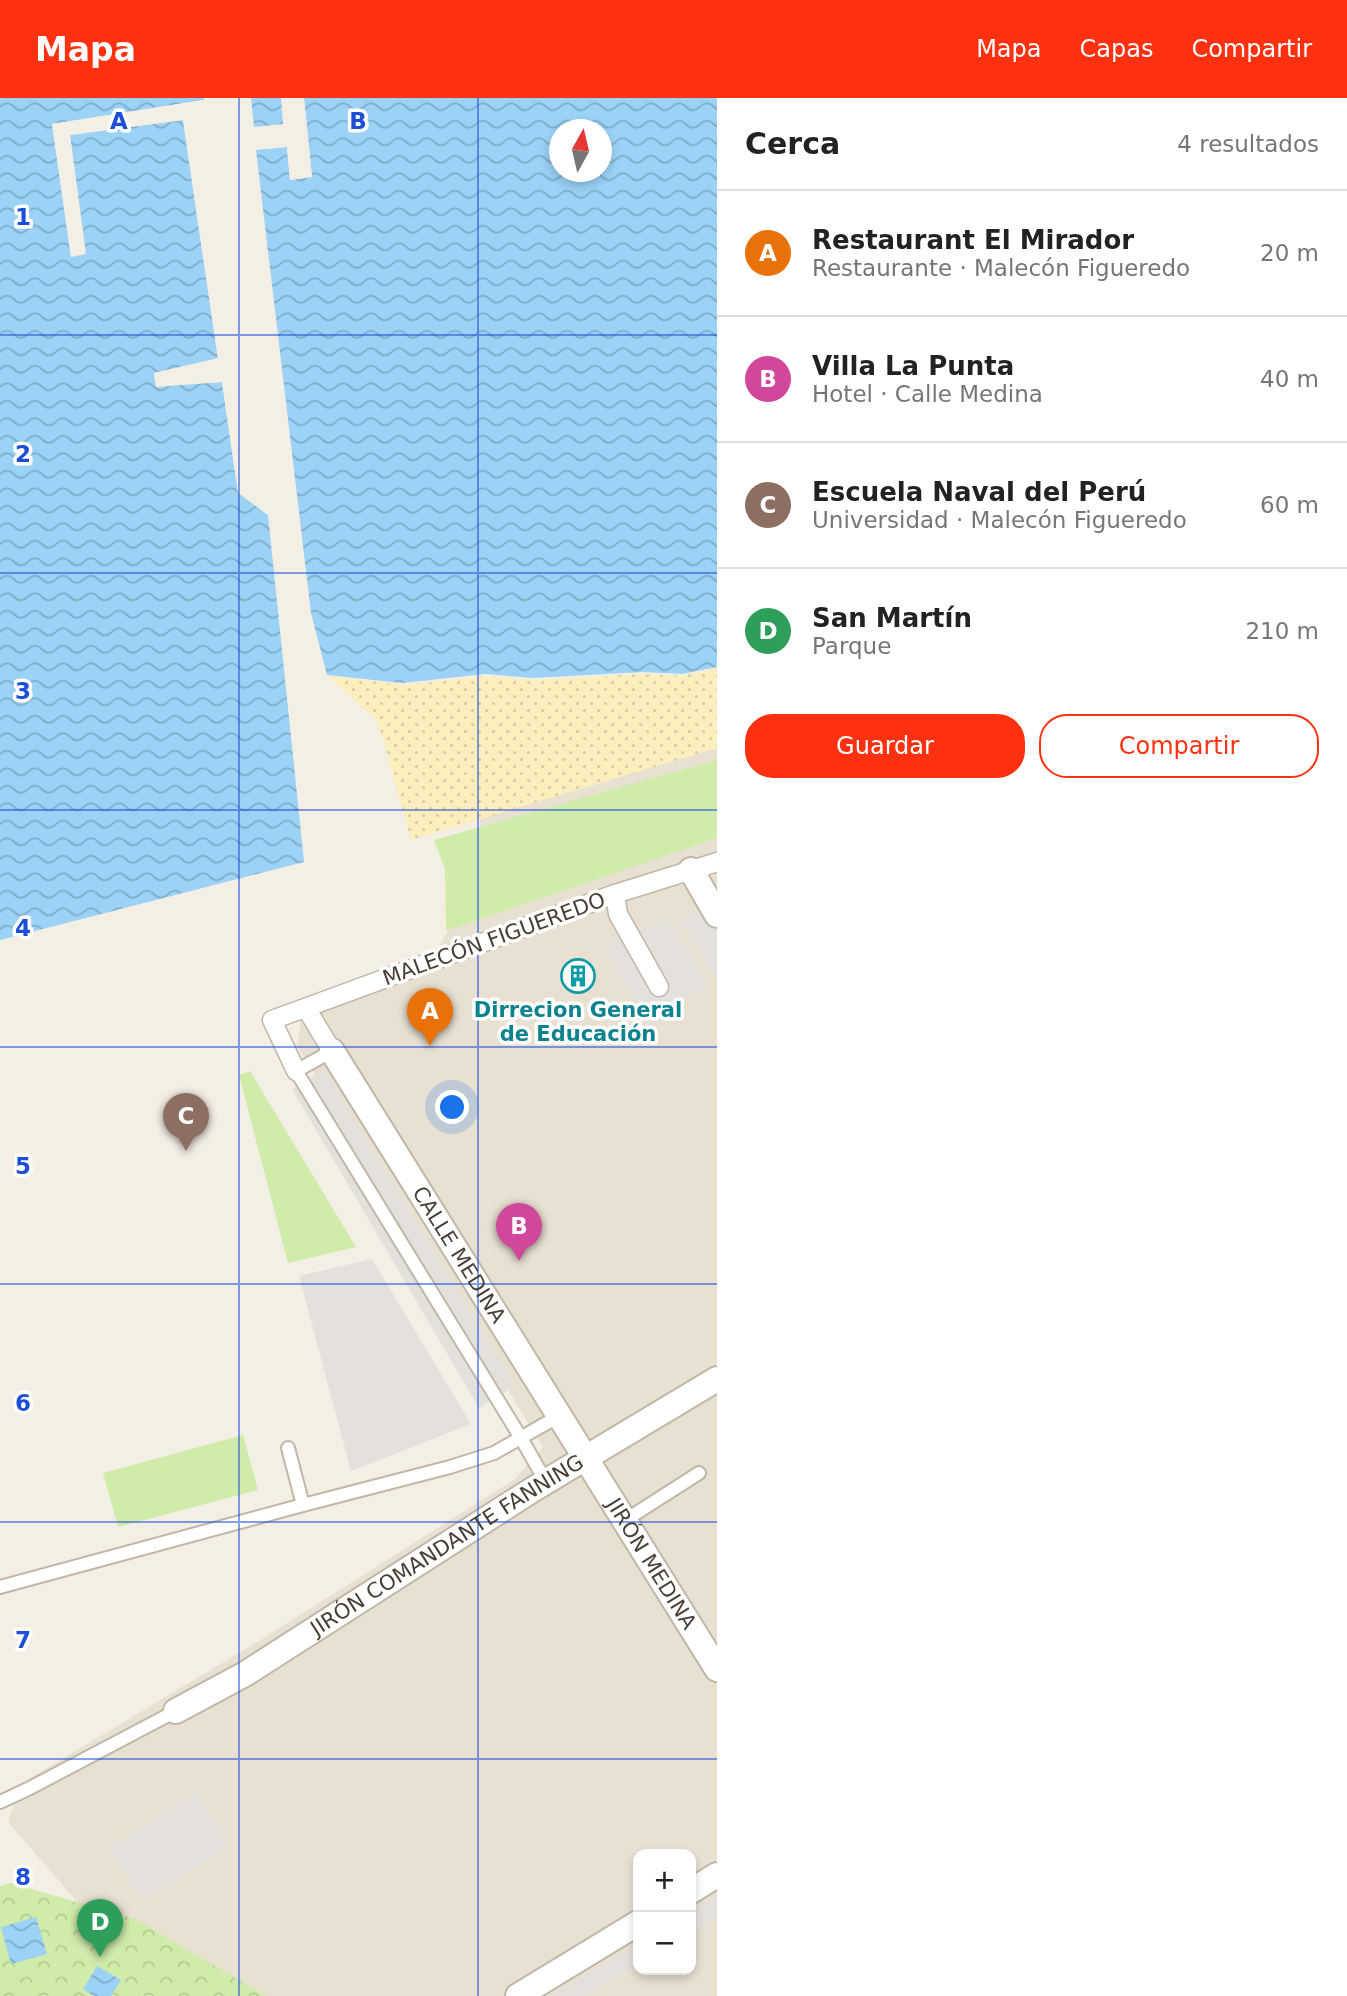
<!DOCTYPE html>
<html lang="es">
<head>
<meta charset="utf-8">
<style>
	body { margin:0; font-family:"DejaVu Sans",sans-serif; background:#f2f2f2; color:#222 }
	.controls { position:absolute; right:21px; bottom:21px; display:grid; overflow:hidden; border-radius:14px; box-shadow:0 4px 10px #0003 }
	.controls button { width:63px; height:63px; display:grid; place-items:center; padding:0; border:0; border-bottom:2px solid #e0e0e0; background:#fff; color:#222; font:35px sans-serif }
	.compass { position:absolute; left:549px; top:21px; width:63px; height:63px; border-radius:50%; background:#fff; box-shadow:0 4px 10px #0003; rotate:8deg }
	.you { position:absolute; left:453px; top:1010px; width:24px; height:24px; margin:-18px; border:5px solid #fff; border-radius:50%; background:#1a73e8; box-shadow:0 0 0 10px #1a73e833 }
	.badge { display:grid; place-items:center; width:46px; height:46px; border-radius:50%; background:#ff3110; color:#fff; font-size:23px; font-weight:700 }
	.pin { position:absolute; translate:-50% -58px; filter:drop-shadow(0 2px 4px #0008) }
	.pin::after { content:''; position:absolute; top:37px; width:24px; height:21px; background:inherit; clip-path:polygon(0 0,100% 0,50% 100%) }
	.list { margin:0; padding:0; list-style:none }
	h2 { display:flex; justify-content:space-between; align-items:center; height:91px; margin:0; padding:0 28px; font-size:30px }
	h2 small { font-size:23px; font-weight:400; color:#767676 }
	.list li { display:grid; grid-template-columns:46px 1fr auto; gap:21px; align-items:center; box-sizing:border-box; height:126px; padding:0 28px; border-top:2px solid #e0e0e0 }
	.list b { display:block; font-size:26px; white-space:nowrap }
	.list p { margin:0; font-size:23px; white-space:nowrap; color:#767676 }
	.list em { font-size:23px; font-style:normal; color:#767676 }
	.actions { display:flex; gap:14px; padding:21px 28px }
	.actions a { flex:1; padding:16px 0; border:2px solid #ff3110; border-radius:28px; text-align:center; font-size:24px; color:#ff3110 }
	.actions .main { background:#ff3110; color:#fff }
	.map { position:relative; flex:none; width:717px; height:1898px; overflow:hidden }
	header { display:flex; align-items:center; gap:42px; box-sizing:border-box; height:98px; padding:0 35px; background:#ff3110; color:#fff }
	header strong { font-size:33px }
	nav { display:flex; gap:38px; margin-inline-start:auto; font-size:24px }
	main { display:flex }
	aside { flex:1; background:#fff }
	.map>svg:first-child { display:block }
	.residential { fill:#e8e1d2; fill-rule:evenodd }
	.green { fill:#cfecaa }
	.forest { fill:url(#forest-crowns) }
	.sand { fill:url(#sand-dots) }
	.parking { fill:#e4e1dd }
	.water { fill:url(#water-waves); fill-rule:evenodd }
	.pier { fill:#f4efe5 }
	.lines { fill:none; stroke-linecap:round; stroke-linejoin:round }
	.service-casing { stroke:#c0b7a6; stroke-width:16 }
	.pedestrian-casing { stroke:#c0b7a6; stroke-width:21 }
	.minor-casing { stroke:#c0b7a6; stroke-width:28 }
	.service { stroke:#fff; stroke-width:12 }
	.pedestrian { stroke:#fff; stroke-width:18 }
	.minor { stroke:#fff; stroke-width:24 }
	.grid { fill:none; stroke:#1d4ed8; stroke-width:2; stroke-opacity:0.55 }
	.labels { text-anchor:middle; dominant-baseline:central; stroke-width:7; stroke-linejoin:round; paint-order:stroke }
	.street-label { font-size:21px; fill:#473f34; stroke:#fff }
	.culture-label { font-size:21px; font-weight:bold; fill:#0d838f; stroke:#fff }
	.grid-label { font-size:23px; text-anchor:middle; font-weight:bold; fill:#1d4ed8; stroke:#fff; stroke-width:7; stroke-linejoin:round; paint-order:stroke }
</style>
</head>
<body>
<header>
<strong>Mapa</strong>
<nav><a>Mapa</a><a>Capas</a><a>Compartir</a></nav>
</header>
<main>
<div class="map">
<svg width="717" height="1898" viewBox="0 0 717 1898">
	<defs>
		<pattern id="forest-crowns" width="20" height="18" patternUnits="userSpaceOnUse" patternTransform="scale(1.75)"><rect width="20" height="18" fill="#cfecaa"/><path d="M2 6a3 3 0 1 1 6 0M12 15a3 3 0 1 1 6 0" fill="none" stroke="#b3cb93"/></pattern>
		<pattern id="sand-dots" width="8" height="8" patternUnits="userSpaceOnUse" patternTransform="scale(1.75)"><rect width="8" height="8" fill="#fceebd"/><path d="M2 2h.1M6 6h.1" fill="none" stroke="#d9cda3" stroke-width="1.8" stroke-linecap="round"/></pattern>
		<pattern id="water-waves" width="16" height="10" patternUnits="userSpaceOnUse" patternTransform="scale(1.75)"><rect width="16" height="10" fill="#9bd2f6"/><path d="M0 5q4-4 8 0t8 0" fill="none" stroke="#80acc8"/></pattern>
	</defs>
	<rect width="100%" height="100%" fill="#f4efe5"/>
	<path class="residential" d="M717 629V1898H233L94 1823 8 1724 22 1685 262 1541 515 1381 543 1349 297 948 303 906 437 852 483 770 479 704ZM638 1756H691V1872H638Z"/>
	<g class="green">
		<polygon points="717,662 717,740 446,833 445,771 434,742"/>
		<polygon points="250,973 356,1149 288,1165 239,977"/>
		<polygon points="243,1337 258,1392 118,1429 103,1375"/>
	</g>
	<polygon class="forest" points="11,1785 135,1821 266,1898 0,1898 0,1788"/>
	<polygon class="sand" points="717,570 717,650 411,742 378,624 328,578 406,587 484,578 533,582 643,576 682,578"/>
	<g class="parking">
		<polygon points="713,811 717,817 717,882 680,820"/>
		<polygon points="668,819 708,888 646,922 604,847"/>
		<polygon points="324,972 515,1288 479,1310 292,991"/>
		<polygon points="372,1161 471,1326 351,1373 299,1178"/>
		<polygon points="197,1695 230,1748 142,1803 108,1750"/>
		<polygon points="717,1798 717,1820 691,1835 691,1814"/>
		<polygon points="638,1846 638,1866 585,1898 552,1898"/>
	</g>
	<g class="water">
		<polygon points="0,0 204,0 204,2 52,26 71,158 85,155 70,37 183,22 218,261 154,275 156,288 222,284 238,394 268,417 304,764 0,842"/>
		<polygon points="251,0 281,0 283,26 254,29"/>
		<path d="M304 0H717V569L682 576 643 574 533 580 485 576 402 585 327 577 311 515 256 52 287 49 290 82 312 79ZM559 32H601V74H559Z"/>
		<polygon points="36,1819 47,1856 11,1866 1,1829"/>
		<polygon points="97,1868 121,1882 111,1898 94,1898 83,1891"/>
	</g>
	<g class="pier">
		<polygon points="301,0 304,0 312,79 290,82 287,49 265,51 264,48 289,46 293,78 308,76"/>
		<polygon points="204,2 205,6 56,29 74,154 82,153 67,34 185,19 222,261 219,264 158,278 159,285 222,280 225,282 242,393 268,412 268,417 238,395 222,284 156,289 154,275 218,260 183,22 70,37 86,156 71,159 52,26"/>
	</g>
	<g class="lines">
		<g class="service-casing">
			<g id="service">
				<polyline points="332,953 296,973 521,1340 546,1384"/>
				<polyline points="288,1350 303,1407"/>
				<polyline points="624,1423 699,1375"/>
				<polyline points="0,1489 303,1407 450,1369 494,1355 559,1318"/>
				<polyline points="0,1704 30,1690 176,1613"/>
			</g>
		</g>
		<g class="pedestrian-casing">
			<g id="pedestrian">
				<polyline points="615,796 618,816 659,889"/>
				<polyline points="306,910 332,953"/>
				<polyline points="296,973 272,922 615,796 717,764"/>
			</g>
		</g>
		<g class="minor-casing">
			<g id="minor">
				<polyline points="691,772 717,817"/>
				<path id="s1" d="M332 953 717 1571"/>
				<path id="s2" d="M176 1613 245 1576 532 1392 717 1281"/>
				<polyline points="691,1793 717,1777"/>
				<polyline points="518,1898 638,1825"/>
			</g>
		</g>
		<use href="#service" class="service"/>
		<use href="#pedestrian" class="pedestrian"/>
		<use href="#minor" class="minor"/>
	</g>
	<path class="grid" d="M239 0V1898M478 0V1898M0 237H717M0 475H717M0 712H717M0 949H717M0 1186H717M0 1424H717M0 1661H717"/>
	<defs>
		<g id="building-ring" transform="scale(1.75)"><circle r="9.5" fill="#fff" stroke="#0f9aa8" stroke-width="1.5"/><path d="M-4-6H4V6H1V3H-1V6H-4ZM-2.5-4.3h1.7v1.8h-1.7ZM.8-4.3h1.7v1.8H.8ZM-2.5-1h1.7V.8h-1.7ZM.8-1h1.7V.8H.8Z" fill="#0f9aa8"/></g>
	</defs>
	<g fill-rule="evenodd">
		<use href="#building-ring" x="578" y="878"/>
	</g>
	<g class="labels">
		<g class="street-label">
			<text transform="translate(494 841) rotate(-20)">MALECÓN FIGUEREDO</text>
			<text stroke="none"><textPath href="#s1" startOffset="240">CALLE MEDINA</textPath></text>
			<text stroke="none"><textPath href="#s2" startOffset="318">JIRÓN COMANDANTE FANNING</textPath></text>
			<text stroke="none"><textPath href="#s1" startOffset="604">JIRÓN MEDINA</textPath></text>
		</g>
		<g class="culture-label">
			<text x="578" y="912">Dirrecion General<tspan x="578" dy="24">de Educación</tspan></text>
		</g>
	</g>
	<g class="grid-label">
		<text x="119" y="31">A</text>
		<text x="358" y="31">B</text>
		<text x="23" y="127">1</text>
		<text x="23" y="364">2</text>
		<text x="23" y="601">3</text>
		<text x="23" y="838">4</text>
		<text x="23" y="1076">5</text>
		<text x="23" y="1313">6</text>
		<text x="23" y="1550">7</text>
		<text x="23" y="1787">8</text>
	</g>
</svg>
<div class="controls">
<button>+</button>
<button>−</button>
</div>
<svg class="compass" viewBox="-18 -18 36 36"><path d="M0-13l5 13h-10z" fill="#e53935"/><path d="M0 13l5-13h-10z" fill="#767676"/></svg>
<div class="you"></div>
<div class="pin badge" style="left:430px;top:948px;background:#e8710a">A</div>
<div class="pin badge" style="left:519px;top:1163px;background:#d1479c">B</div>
<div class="pin badge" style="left:186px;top:1053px;background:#8d6e63">C</div>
<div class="pin badge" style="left:100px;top:1859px;background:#2e9e5b">D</div>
</div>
<aside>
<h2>Cerca<small>4 resultados</small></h2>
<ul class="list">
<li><span class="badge" style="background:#e8710a">A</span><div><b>Restaurant El Mirador</b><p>Restaurante · Malecón Figueredo</p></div><em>20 m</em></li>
<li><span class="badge" style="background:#d1479c">B</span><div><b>Villa La Punta</b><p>Hotel · Calle Medina</p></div><em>40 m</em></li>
<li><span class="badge" style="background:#8d6e63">C</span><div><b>Escuela Naval del Perú</b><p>Universidad · Malecón Figueredo</p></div><em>60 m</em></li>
<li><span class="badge" style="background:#2e9e5b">D</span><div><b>San Martín</b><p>Parque</p></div><em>210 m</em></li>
</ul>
<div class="actions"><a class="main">Guardar</a><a>Compartir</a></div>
</aside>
</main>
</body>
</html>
